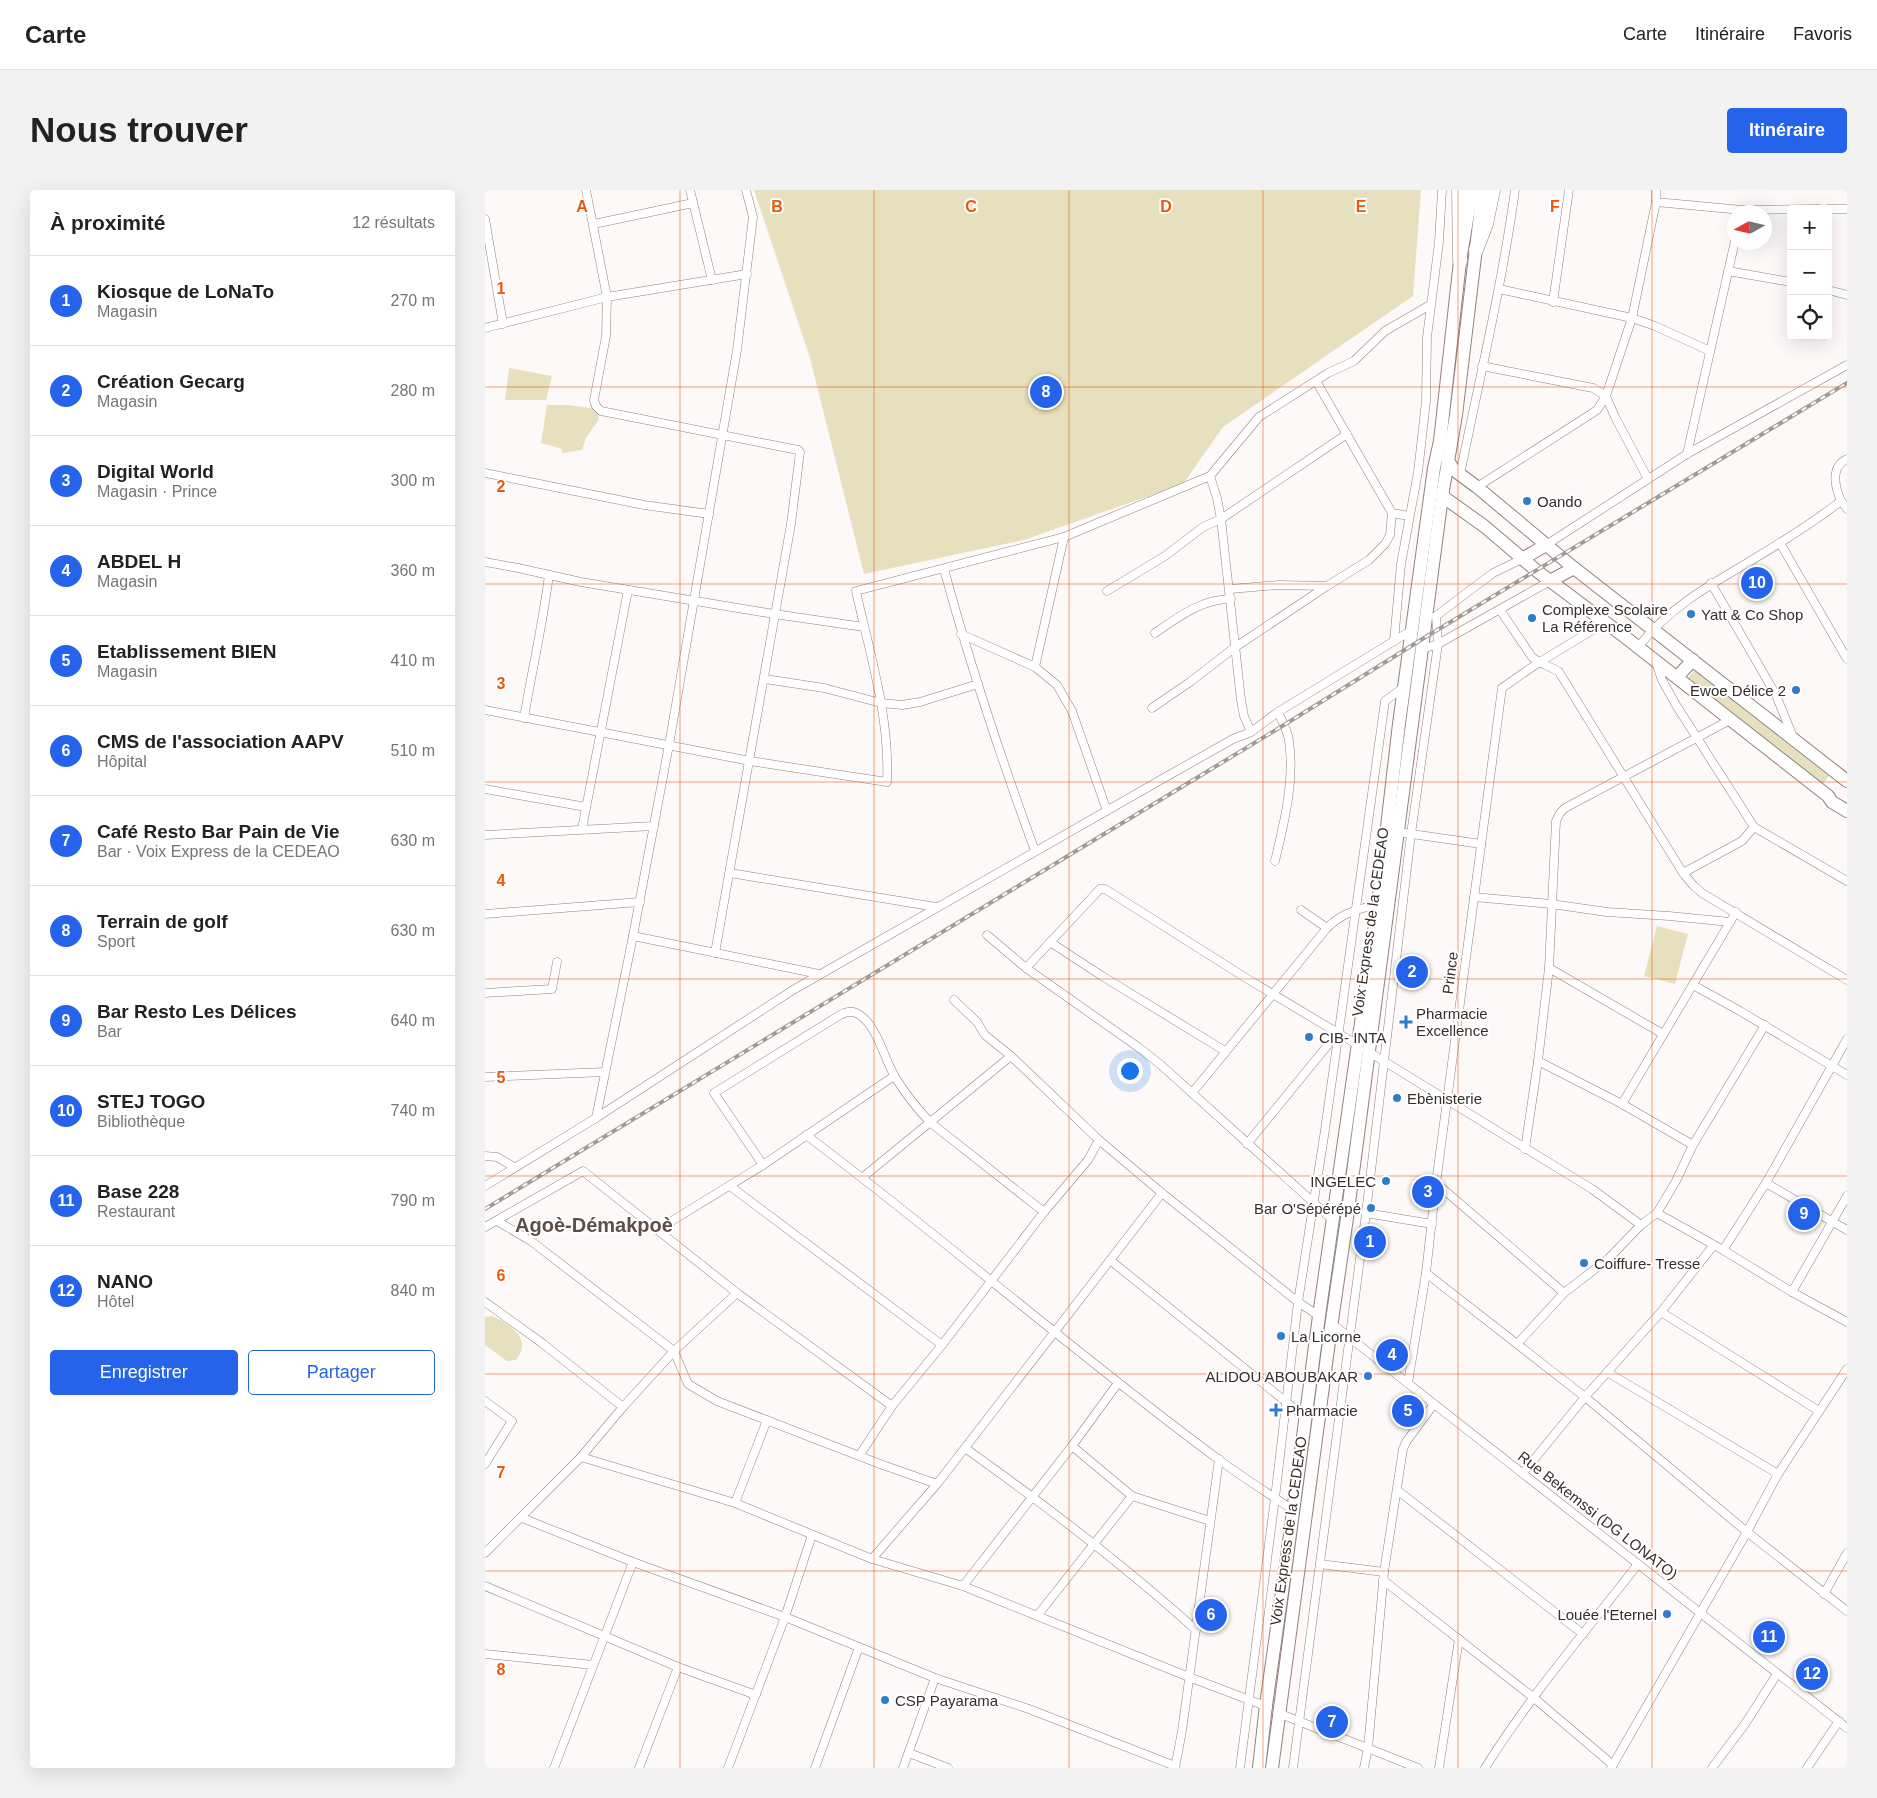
<!DOCTYPE html>
<html lang="fr">
<head>
<meta charset="utf-8">
<style>
	body { margin:0; font-family:Helvetica,sans-serif; background:#f2f2f2; color:#222 }
	.controls { position:absolute; right:15px; top:15px; display:grid; overflow:hidden; border-radius:5px; box-shadow:0 5px 20px #0002 }
	.controls button { width:45px; height:45px; display:grid; place-items:center; padding:0; border:0; border-bottom:1px solid #e0e0e0; background:#fff; color:#222; font:25px sans-serif }
	.compass { position:absolute; left:1242px; top:15px; width:45px; height:45px; border-radius:50%; background:#fff; box-shadow:0 5px 20px #0002; rotate:262deg }
	.you { position:absolute; left:644px; top:880px; width:18px; height:18px; margin:-12px; border:4px solid #fff; border-radius:50%; background:#1a73e8; box-shadow:0 0 0 8px #1a73e833 }
	.badge { display:grid; place-items:center; width:32px; height:32px; border-radius:50%; background:#2563eb; color:#fff; font-size:16px; font-weight:700 }
	.pin { position:absolute; translate:-50% -50%; border:2px solid #fff; box-shadow:0 1px 5px #0006 }
	.list { margin:0; padding:0; list-style:none }
	h2 { display:flex; justify-content:space-between; align-items:center; height:65px; margin:0; padding:0 20px; font-size:21px }
	h2 small { font-size:16px; font-weight:400; color:#767676 }
	.list li { display:grid; grid-template-columns:32px 1fr auto; gap:15px; align-items:center; box-sizing:border-box; height:90px; padding:0 20px; border-top:1px solid #e0e0e0 }
	.list b { display:block; font-size:19px; white-space:nowrap }
	.list p { margin:0; font-size:16px; white-space:nowrap; color:#767676 }
	.list em { font-size:16px; font-style:normal; color:#767676 }
	.actions { display:flex; gap:10px; padding:15px 20px }
	.actions a { flex:1; padding:11px 0; border:1px solid #2563eb; border-radius:5px; text-align:center; font-size:18px; color:#2563eb }
	.actions .main { background:#2563eb; color:#fff }
	.icon { flex:none; width:28px; height:28px; fill:none; stroke:currentColor; stroke-width:2; stroke-linecap:round; stroke-linejoin:round }
	.map { position:relative; flex:none; width:1362px; height:1578px; overflow:hidden; border-radius:5px }
	header { display:flex; align-items:center; gap:30px; box-sizing:border-box; height:70px; padding:0 25px; background:#fff; border-bottom:1px solid #e0e0e0 }
	header strong { font-size:24px }
	nav { display:flex; gap:28px; margin-inline-start:auto; font-size:18px }
	.intro { display:flex; align-items:center; justify-content:space-between; box-sizing:border-box; height:120px; padding:0 30px }
	h1 { margin:0; font-size:35px }
	.button { padding:12px 22px; border-radius:5px; background:#2563eb; color:#fff; font-size:18px; font-weight:700 }
	main { display:flex; gap:30px; padding:0 30px }
	aside { flex:1; background:#fff; border-radius:5px; box-shadow:0 5px 20px #0002 }
	.map>svg:first-child { display:block }
	.green { fill:#e7e0be }
	.lines { fill:none; stroke-linecap:round; stroke-linejoin:round }
	.minor-casing { stroke:#93817b; stroke-width:9 }
	.primary-casing { stroke:#93817b; stroke-width:14 }
	.trunk-casing { stroke:#93817b; stroke-width:15 }
	.minor { stroke:#fff; stroke-width:8 }
	.primary { stroke:#fff; stroke-width:12 }
	.trunk { stroke:#fff; stroke-width:14 }
	.rail-casing { stroke:#a09a98; stroke-width:4 }
	.rail { stroke:#fff; stroke-width:2; stroke-dasharray:5.5; stroke-linecap:butt }
	.grid { fill:none; stroke:#e8590c; stroke-width:1; stroke-opacity:0.55 }
	.poi-dot { fill:#2d7dcc; stroke:#fff; stroke-width:2 }
	.labels { text-anchor:middle; dominant-baseline:central; stroke-width:4; stroke-linejoin:round; paint-order:stroke }
	.poi-label { font-size:15px; fill:#352e2b; stroke:#fff; text-anchor:start }
	.street-label { font-size:15px; fill:#352e2b; stroke:#fff }
	.district-label { font-size:20px; font-weight:bold; fill:#5e4e48; stroke:#fff }
	.grid-label { font-size:16px; text-anchor:middle; font-weight:bold; fill:#e8590c; stroke:#fff; stroke-width:4; stroke-linejoin:round; paint-order:stroke }
</style>
</head>
<body>
<header>
<strong>Carte</strong>
<nav><a>Carte</a><a>Itinéraire</a><a>Favoris</a></nav>
</header>
<div class="intro"><h1>Nous trouver</h1><a class="button">Itinéraire</a></div>
<main>
<aside>
<h2>À proximité<small>12 résultats</small></h2>
<ul class="list">
<li><span class="badge">1</span><div><b>Kiosque de LoNaTo</b><p>Magasin</p></div><em>270 m</em></li>
<li><span class="badge">2</span><div><b>Création Gecarg</b><p>Magasin</p></div><em>280 m</em></li>
<li><span class="badge">3</span><div><b>Digital World</b><p>Magasin · Prince</p></div><em>300 m</em></li>
<li><span class="badge">4</span><div><b>ABDEL H</b><p>Magasin</p></div><em>360 m</em></li>
<li><span class="badge">5</span><div><b>Etablissement BIEN</b><p>Magasin</p></div><em>410 m</em></li>
<li><span class="badge">6</span><div><b>CMS de l'association AAPV</b><p>Hôpital</p></div><em>510 m</em></li>
<li><span class="badge">7</span><div><b>Café Resto Bar Pain de Vie</b><p>Bar · Voix Express de la CEDEAO</p></div><em>630 m</em></li>
<li><span class="badge">8</span><div><b>Terrain de golf</b><p>Sport</p></div><em>630 m</em></li>
<li><span class="badge">9</span><div><b>Bar Resto Les Délices</b><p>Bar</p></div><em>640 m</em></li>
<li><span class="badge">10</span><div><b>STEJ TOGO</b><p>Bibliothèque</p></div><em>740 m</em></li>
<li><span class="badge">11</span><div><b>Base 228</b><p>Restaurant</p></div><em>790 m</em></li>
<li><span class="badge">12</span><div><b>NANO</b><p>Hôtel</p></div><em>840 m</em></li>
</ul>
<div class="actions"><a class="main">Enregistrer</a><a>Partager</a></div>
</aside>
<div class="map">
<svg width="1362" height="1578" viewBox="0 0 1362 1578">
	<rect width="100%" height="100%" fill="#fdf9f8"/>
	<g class="green">
		<polygon points="269,0 936,0 928,106 738,237 698,294 539,350 379,384 325,168"/>
		<polygon points="24,178 67,186 61,210 20,210"/>
		<polygon points="62,215 83,215 112,219 114,229 101,248 97,260 77,263 77,259 56,253"/>
		<polygon points="1211,479 1265,524 1344,586 1337,595 1202,489"/>
		<polygon points="1172,736 1203,744 1190,794 1159,786"/>
		<path d="M7 1126C25 1134 48 1149 31 1170L22 1171 0 1155V1127Z"/>
	</g>
	<g class="lines">
		<g class="minor-casing">
			<g id="minor">
				<polyline points="101,0 122,107 121,146 109,210 111,216 116,221 313,260 315,262 306,334 230,763"/>
				<polyline points="205,0 227,90"/>
				<polyline points="1171,12 1257,20 1334,19"/>
				<polyline points="1343,19 1362,19"/>
				<polyline points="0,29 18,134"/>
				<polyline points="109,34 208,13"/>
				<polyline points="1243,81 1306,92"/>
				<polyline points="1014,99 1147,128 1170,136 1225,161"/>
				<polyline points="1343,100 1362,105"/>
				<polyline points="1068,112 1084,0"/>
				<polyline points="0,138 122,107 262,84"/>
				<polyline points="997,176 1108,198 1121,206 1130,227 1163,289"/>
				<polyline points="831,191 907,323 924,326"/>
				<polyline points="1202,264 1250,51"/>
				<polyline points="0,283 159,315 224,324"/>
				<path d="M975 285C994 190 1017 96 1030 0"/>
				<polyline points="725,286 732,308 736,329 756,510 759,526 766,542"/>
				<polyline points="992,297 1106,224 1112,220 1121,206 1147,128 1171,12 1171,0"/>
				<polyline points="1356,311 1362,319"/>
				<polyline points="1295,353 1362,469"/>
				<polyline points="1061,355 1202,264 1362,175"/>
				<polyline points="0,372 33,378 96,392 289,424 379,437"/>
				<path d="M459 379C485 475 516 568 550 661"/>
				<polyline points="1226,393 1291,505 1308,547"/>
				<polyline points="745,399 793,395 842,396"/>
				<polyline points="622,401 680,366 718,337 736,329 862,244"/>
				<path d="M1015 420 1047 467C1055 474 1065 476 1074 482L1198 683 1208 695 1217 703 1362 790"/>
				<path d="M670 443C693 427 717 409 746 409"/>
				<polyline points="476,444 550,477 572,495 587,521 622,621"/>
				<polyline points="909,451 916,374 933,282 941,211 942,147 954,52 957,0"/>
				<path d="M1153 457C1183 419 1221 397 1262 373 1294 354 1326 334 1356 311 1350 297 1345 277 1362 269"/>
				<polyline points="937,459 953,454 1065,391"/>
				<polyline points="1171,472 1177,490 1191,515 1269,637 1362,691"/>
				<polyline points="550,477 579,347"/>
				<polyline points="280,489 339,498 396,513 417,515 435,512 493,494"/>
				<polyline points="667,518 705,492 749,458 842,396 884,370 900,354 905,345 907,323"/>
				<path d="M0 520 265 571 402 592C405 528 385 464 371 401L579 347 725 286 774 227 843 183 869 171 900 141 945 115"/>
				<path d="M39 528C47 480 58 433 64 385"/>
				<polyline points="0,599 101,617"/>
				<polyline points="97,639 143,400"/>
				<polyline points="913,642 996,654"/>
				<polyline points="0,645 169,636"/>
				<path d="M790 671C799 633 810 591 804 551 803 541 797 531 793 522"/>
				<polyline points="245,683 451,717"/>
				<polyline points="1198,683 1257,651 1269,637"/>
				<polyline points="989,707 1066,714 1122,722 1184,726 1245,732"/>
				<polyline points="816,720 842,738"/>
				<polyline points="0,724 155,712"/>
				<polyline points="502,745 541,778 653,857 676,875 849,1031"/>
				<polyline points="148,746 334,784"/>
				<polyline points="565,752 617,786 740,861"/>
				<polyline points="541,778 615,699 620,699 761,788 873,855"/>
				<polyline points="1064,778 1178,844"/>
				<polyline points="1208,795 1255,821 1362,885"/>
				<polyline points="0,803 67,799 72,772"/>
				<polyline points="469,810 492,832 500,845 526,866 614,950 677,1003 813,1112 834,1126"/>
				<polyline points="884,862 1107,999 1156,1035"/>
				<polyline points="1053,871 1137,914 1208,955"/>
				<polyline points="0,887 120,882"/>
				<path d="M707 903 842 738C858 722 872 720 893 714"/>
				<polyline points="1137,914 1251,722"/>
				<polyline points="111,928 148,746 184,555 252,160 268,27 261,0"/>
				<path d="M321 945C461 1050 592 1165 733 1269 757 1287 783 1303 808 1320"/>
				<polyline points="762,954 851,845"/>
				<polyline points="1040,959 1053,871 1064,778 1071,631 1075,623 1080,618 1245,530"/>
				<polyline points="0,966 12,967 29,977"/>
				<path d="M278 975 229 903 355 825C362 821 369 820 376 826 392 837 400 870 410 887 420 903 432 919 446 933L559 1022"/>
				<polyline points="378,987 526,866"/>
				<polyline points="951,993 1079,1103"/>
				<polyline points="1281,993 1362,1040"/>
				<polyline points="0,996 111,928 308,800 686,584 748,549 766,542 793,522 927,440"/>
				<polyline points="245,996 457,1155"/>
				<polyline points="881,1023 947,1034"/>
				<polyline points="1172,1023 1238,1060 1307,1102 1362,1132"/>
				<polyline points="12,1031 46,1051 189,1161 203,1194 232,1211 395,1274 452,1294"/>
				<polyline points="0,1037 98,981 252,1103 407,1216"/>
				<polyline points="172,1040 278,975 409,886"/>
				<polyline points="1238,1060 1281,993 1362,849"/>
				<polyline points="625,1070 821,1228"/>
				<polyline points="941,1083 1100,1207 1262,1342 1362,1421"/>
				<polyline points="1307,1102 1362,1006"/>
				<polyline points="0,1112 57,1153 138,1217"/>
				<polyline points="1176,1122 1334,1221"/>
				<polyline points="846,1133 1362,1538"/>
				<polyline points="1033,1153 1079,1103 1123,1069 1156,1035 1172,1023 1191,991 1208,955 1280,835"/>
				<polyline points="1122,1182 1293,1284"/>
				<polyline points="923,1193 941,1083 951,993 1017,498 1053,473 1121,432"/>
				<polyline points="0,1211 27,1231 0,1274"/>
				<polyline points="587,1256 647,1306"/>
				<path d="M480 1258C560 1315 638 1374 711 1440"/>
				<polyline points="374,1266 407,1216 457,1155 559,1022 603,970 614,950"/>
				<polyline points="96,1267 250,1313 387,1369 478,1396 704,1487 783,1517"/>
				<polyline points="1038,1283 1100,1207 1176,1122 1228,1056"/>
				<polyline points="912,1300 1098,1444"/>
				<polyline points="250,1313 282,1230"/>
				<polyline points="37,1328 148,1372 300,1427 450,1488 544,1519 690,1576"/>
				<polyline points="0,1363 96,1267 138,1217 189,1161 252,1103"/>
				<polyline points="387,1369 452,1294 677,1003"/>
				<polyline points="835,1374 899,1382"/>
				<polyline points="898,1390 1049,1508 1128,1575"/>
				<polyline points="0,1396 193,1477 271,1505"/>
				<polyline points="478,1396 587,1256 633,1193"/>
				<polyline points="1339,1404 1362,1363"/>
				<polyline points="552,1426 647,1306 725,1331"/>
				<polyline points="0,1464 108,1475"/>
				<polyline points="793,1523 933,1578"/>
				<polyline points="424,1563 463,1578"/>
				<polyline points="69,1578 148,1372"/>
				<polyline points="154,1578 193,1477"/>
				<polyline points="243,1578 300,1427 327,1345"/>
				<polyline points="330,1578 374,1457"/>
				<polyline points="418,1578 450,1488"/>
				<polyline points="690,1578 697,1541 734,1269"/>
				<polyline points="755,1578 790,1308 813,1112 840,940 900,511 919,497"/>
				<polyline points="808,1578 881,1023 926,644 953,454 951,426 1008,383 1037,369"/>
				<polyline points="879,1578 883,1558 899,1382 918,1259 921,1252 949,1214"/>
				<polyline points="954,1578 974,1449"/>
				<path d="M1000 1578C1045 1506 1101 1441 1153 1374"/>
				<polyline points="1126,1578 1262,1342 1293,1284 1362,1179"/>
				<polyline points="1227,1578 1260,1534 1292,1484"/>
				<polyline points="1322,1578 1354,1531"/>
			</g>
		</g>
		<g class="primary-casing">
			<g id="primary">
				<polyline points="961,268 969,280 992,297 1089,378 1362,591"/>
				<polyline points="957,306 999,336 1052,381 1140,447 1343,606 1347,612 1362,621"/>
				<polyline points="1037,369 1061,355"/>
				<polyline points="1065,391 1089,378"/>
				<polyline points="1192,487 1208,470"/>
				<polyline points="774,1578 781,1515 802,1367 834,1126 893,714 914,534 949,278 955,251 975,71 987,0"/>
				<polyline points="787,1578 845,1144 862,1028 957,306 971,225 998,0"/>
			</g>
		</g>
		<g class="trunk-casing">
			<g id="trunk">
				<polyline points="974,0 975,71"/>
				<polyline points="991,60 1001,34 1008,0"/>
			</g>
		</g>
		<use href="#minor" class="minor"/>
		<use href="#primary" class="primary"/>
		<use href="#trunk" class="trunk"/>
		<g class="rail-casing">
			<polyline id="rail" points="0,1019 799,535 939,448 1362,193"/>
		</g>
		<use href="#rail" class="rail"/>
	</g>
	<path class="grid" d="M195 0V1578M389 0V1578M584 0V1578M778 0V1578M973 0V1578M1167 0V1578M0 197H1362M0 394H1362M0 592H1362M0 789H1362M0 986H1362M0 1184H1362M0 1381H1362"/>
	<g class="poi-dot">
		<circle cx="1042" cy="311" r="5"/>
		<circle cx="1206" cy="424" r="5"/>
		<circle cx="1047" cy="428" r="5"/>
		<circle cx="1311" cy="500" r="5"/>
		<path d="M918.5 824.5h5v5h5v5h-5v5h-5v-5h-5v-5h5z"/>
		<circle cx="824" cy="847" r="5"/>
		<circle cx="912" cy="908" r="5"/>
		<circle cx="901" cy="991" r="5"/>
		<circle cx="886" cy="1018" r="5"/>
		<circle cx="1099" cy="1073" r="5"/>
		<circle cx="796" cy="1146" r="5"/>
		<circle cx="883" cy="1186" r="5"/>
		<path d="M788.5 1212.5h5v5h5v5h-5v5h-5v-5h-5v-5h5z"/>
		<circle cx="1182" cy="1424" r="5"/>
		<circle cx="400" cy="1510" r="5"/>
	</g>
	<g class="labels">
		<g class="poi-label">
			<text x="1052" y="311">Oando</text>
			<text x="1057" y="419">Complexe Scolaire<tspan x="1057" dy="17">La Référence</tspan></text>
			<text x="1216" y="424">Yatt &amp; Co Shop</text>
			<text x="1301" y="500" text-anchor="end">Ewoe Délice 2</text>
			<text x="931" y="823">Pharmacie<tspan x="931" dy="17">Excellence</tspan></text>
			<text x="834" y="847">CIB- INTA</text>
			<text x="922" y="908">Ebènisterie</text>
			<text x="891" y="991" text-anchor="end">INGELEC</text>
			<text x="876" y="1018" text-anchor="end">Bar O'Sépérépé</text>
			<text x="1109" y="1073">Coiffure- Tresse</text>
			<text x="806" y="1146">La Licorne</text>
			<text x="873" y="1186" text-anchor="end">ALIDOU ABOUBAKAR</text>
			<text x="801" y="1220">Pharmacie</text>
			<text x="1172" y="1424" text-anchor="end">Louée l'Eternel</text>
			<text x="410" y="1510">CSP Payarama</text>
		</g>
		<g class="street-label">
			<text transform="translate(885 732) rotate(-82)">Voix Express de la CEDEAO</text>
			<text transform="translate(965 783) rotate(-83)">Prince</text>
			<text transform="translate(1113 1325) rotate(38)">Rue Bekemssi (DG LONATO)</text>
			<text transform="translate(803 1341) rotate(-82)">Voix Express de la CEDEAO</text>
		</g>
		<g class="district-label">
			<text x="109" y="1035">Agoè-Démakpoè</text>
		</g>
	</g>
	<g class="grid-label">
		<text x="97" y="22">A</text>
		<text x="292" y="22">B</text>
		<text x="486" y="22">C</text>
		<text x="681" y="22">D</text>
		<text x="876" y="22">E</text>
		<text x="1070" y="22">F</text>
		<text x="16" y="104">1</text>
		<text x="16" y="302">2</text>
		<text x="16" y="499">3</text>
		<text x="16" y="696">4</text>
		<text x="16" y="893">5</text>
		<text x="16" y="1091">6</text>
		<text x="16" y="1288">7</text>
		<text x="16" y="1485">8</text>
	</g>
</svg>
<div class="controls">
<button>+</button>
<button>−</button>
<button><svg class="icon" aria-label="locate" viewBox="0 0 24 24"><circle cx="12" cy="12" r="6"/><path d="M12 2v4M12 18v4M2 12h4M18 12h4"/></svg></button>
</div>
<svg class="compass" viewBox="-18 -18 36 36"><path d="M0-13l5 13h-10z" fill="#e53935"/><path d="M0 13l5-13h-10z" fill="#767676"/></svg>
<div class="you"></div>
<div class="pin badge" style="left:885px;top:1052px">1</div>
<div class="pin badge" style="left:927px;top:782px">2</div>
<div class="pin badge" style="left:943px;top:1002px">3</div>
<div class="pin badge" style="left:907px;top:1165px">4</div>
<div class="pin badge" style="left:923px;top:1221px">5</div>
<div class="pin badge" style="left:726px;top:1425px">6</div>
<div class="pin badge" style="left:847px;top:1532px">7</div>
<div class="pin badge" style="left:561px;top:202px">8</div>
<div class="pin badge" style="left:1319px;top:1024px">9</div>
<div class="pin badge" style="left:1272px;top:393px">10</div>
<div class="pin badge" style="left:1284px;top:1447px">11</div>
<div class="pin badge" style="left:1327px;top:1484px">12</div>
</div>
</main>
</body>
</html>
